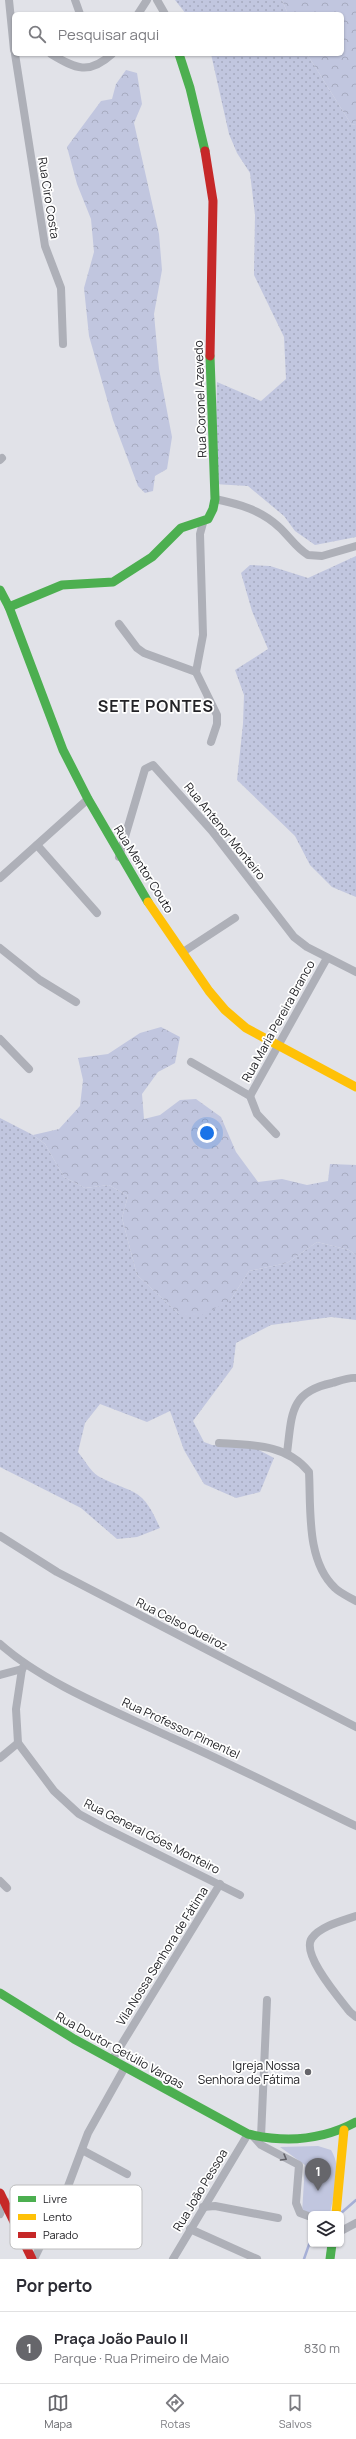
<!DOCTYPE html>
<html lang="pt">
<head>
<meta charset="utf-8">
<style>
	body { margin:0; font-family:Manrope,sans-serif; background:#f7f7f7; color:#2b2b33 }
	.controls { position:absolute; right:12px; bottom:12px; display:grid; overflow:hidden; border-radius:6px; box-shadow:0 1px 3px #0004 }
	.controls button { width:36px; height:36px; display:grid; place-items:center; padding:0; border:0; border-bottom:1px solid #e1e1e2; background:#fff; color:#2b2b33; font:20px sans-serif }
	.you { position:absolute; left:207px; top:1133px; width:14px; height:14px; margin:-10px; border:3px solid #fff; border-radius:50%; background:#1a73e8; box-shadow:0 0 0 6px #1a73e833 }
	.badge { display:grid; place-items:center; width:26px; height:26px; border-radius:50%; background:#66666b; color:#fff; font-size:13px; font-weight:700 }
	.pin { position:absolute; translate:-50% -33px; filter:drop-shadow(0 1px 2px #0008) }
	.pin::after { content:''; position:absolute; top:21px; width:14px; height:12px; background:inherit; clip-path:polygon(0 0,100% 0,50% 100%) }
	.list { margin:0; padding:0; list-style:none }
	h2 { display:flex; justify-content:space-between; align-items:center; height:52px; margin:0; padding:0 16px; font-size:17px }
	h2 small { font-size:13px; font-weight:400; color:#7c7c81 }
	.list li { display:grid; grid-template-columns:26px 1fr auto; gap:12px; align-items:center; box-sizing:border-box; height:72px; padding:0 16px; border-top:1px solid #e1e1e2 }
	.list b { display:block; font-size:15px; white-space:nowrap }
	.list p { margin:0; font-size:13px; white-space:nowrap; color:#7c7c81 }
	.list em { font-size:13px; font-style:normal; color:#7c7c81 }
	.icon { flex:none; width:22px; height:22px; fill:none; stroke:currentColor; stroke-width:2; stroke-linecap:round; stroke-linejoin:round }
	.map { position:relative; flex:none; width:356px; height:2259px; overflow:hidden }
	.search { position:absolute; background:#fff; box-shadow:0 1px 3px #0004; left:12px; right:12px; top:12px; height:44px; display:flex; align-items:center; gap:10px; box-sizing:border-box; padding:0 14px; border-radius:6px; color:#7c7c81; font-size:15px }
	.sheet { height:124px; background:#fff }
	nav { display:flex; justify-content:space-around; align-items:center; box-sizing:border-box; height:56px; border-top:1px solid #e1e1e2; background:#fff; font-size:11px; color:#7c7c81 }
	nav a { display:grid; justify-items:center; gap:2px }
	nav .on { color:#66666b }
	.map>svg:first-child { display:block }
	.grass { fill:url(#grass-dots) }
	.forest { fill:url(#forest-crowns) }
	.park { fill:#c1c6df }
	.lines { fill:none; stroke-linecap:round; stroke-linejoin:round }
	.stream { stroke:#a6afd6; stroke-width:2.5 }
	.street { stroke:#aeb0b8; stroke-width:8 }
	.fast { stroke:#4caf50; stroke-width:9 }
	.slow { stroke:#ffc107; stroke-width:9 }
	.jam { stroke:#c62828; stroke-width:9 }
	.oneway { stroke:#626268 }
	.poi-dot { fill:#66666b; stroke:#fff; stroke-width:1.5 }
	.labels { text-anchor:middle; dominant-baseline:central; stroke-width:3.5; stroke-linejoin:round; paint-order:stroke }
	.street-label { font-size:12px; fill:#232327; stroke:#fff }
	.poi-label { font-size:12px; fill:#232327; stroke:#fff; text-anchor:end }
	.district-label { font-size:16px; font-weight:bold; letter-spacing:1px; fill:#232327; stroke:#fff }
	.key { fill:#fff; stroke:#bdbdbe; stroke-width:1 }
	.key-label { font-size:11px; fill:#232327 }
</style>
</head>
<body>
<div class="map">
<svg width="356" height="2259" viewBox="0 0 356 2259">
	<defs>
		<pattern id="grass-dots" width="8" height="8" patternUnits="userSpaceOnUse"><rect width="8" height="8" fill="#c1c6df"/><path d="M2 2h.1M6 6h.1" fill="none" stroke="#a6aabf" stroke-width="1.8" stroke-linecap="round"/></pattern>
		<pattern id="forest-crowns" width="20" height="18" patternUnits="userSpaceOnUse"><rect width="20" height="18" fill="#c1c6df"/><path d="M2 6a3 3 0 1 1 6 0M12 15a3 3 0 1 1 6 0" fill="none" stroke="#a6aabf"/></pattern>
	</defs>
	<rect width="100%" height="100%" fill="#e1e2e8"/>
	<g class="grass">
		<polygon points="175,0 282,0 288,14 186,14"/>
		<polygon points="211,54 307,54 351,124 356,125 356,537 315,545 295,531 284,516 248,486 214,484 217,382 261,401 286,379 284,337 254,275 255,215 250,173 237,153 229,134"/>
		<polygon points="356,556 356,897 332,887 310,865 295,836 237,780 243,724 244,695 235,670 268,649 252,611 241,573 250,565 270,566 308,578"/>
		<path d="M0 1118 33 1135 45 1144 64 1177 85 1188 109 1185 128 1196 122 1218 137 1275 179 1314 230 1301 249 1271 287 1263 317 1242 349 1250 356 1255V1320L331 1317 271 1325 236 1343 233 1367 193 1421 204 1442 212 1445 253 1447 274 1458 260 1492 236 1498 204 1484 184 1450 170 1411 147 1422 100 1404 85 1423 78 1452C84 1459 91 1472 98 1476 133 1495 142 1485 160 1528L137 1537 117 1539 81 1508 0 1467Z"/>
	</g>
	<g class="forest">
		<polygon points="282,0 356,0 356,125 351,124 307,54 342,54 342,14 288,14"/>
		<polygon points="126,70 137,73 142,104 134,123 159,234 162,270 154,314 159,369 172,437 167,469 155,476 153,491 145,493 138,486 113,420 89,336 84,288 94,252 91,219 77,184 67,147 101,101 112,99 116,84"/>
		<polygon points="161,1027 180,1037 175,1063 158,1072 142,1094 144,1119 160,1115 180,1100 196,1099 221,1117 236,1152 258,1182 282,1179 307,1185 328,1181 330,1164 356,1165 356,1255 349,1250 317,1242 287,1263 249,1271 230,1301 196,1318 179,1314 137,1275 122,1218 128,1196 109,1185 85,1188 64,1177 45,1144 33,1135 59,1129 80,1106 83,1080 78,1058 108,1054 140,1033"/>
	</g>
	<path class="park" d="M318 2146 331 2150C343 2170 334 2192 330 2214L302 2213 305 2165 280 2147Z"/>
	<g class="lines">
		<g class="stream">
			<polyline points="340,2214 356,2200"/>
			<polyline points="304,2259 311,2239"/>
		</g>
		<g class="street">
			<polyline points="9,0 14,50"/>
			<polyline points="75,0 80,14"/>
			<polyline points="157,0 165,14"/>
			<polyline points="138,14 147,0"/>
			<polyline points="15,54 45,246 61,288 63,344"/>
			<path d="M51 54C76 69 89 75 112 54"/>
			<polyline points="0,460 2,458"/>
			<path d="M215 499C239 504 261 510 279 527 289 536 296 548 308 555L322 556 356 546"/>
			<polyline points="203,523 200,534 203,635 196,672 217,715 217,724 211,742"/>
			<polyline points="119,624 137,648 144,653 196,672"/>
			<polyline points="37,845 97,913"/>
			<polyline points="119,857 145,769 153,765 212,831 294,937 307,947 356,972"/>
			<polyline points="0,878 88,799"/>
			<polyline points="0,948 40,980 76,1002"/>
			<polyline points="183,952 235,918"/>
			<polyline points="0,1039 29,1069"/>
			<polyline points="191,1062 250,1096 257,1114 276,1134"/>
			<polyline points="250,1096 327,958"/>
			<path d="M219 1443C252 1445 287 1444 309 1472 311 1509 306 1561 335 1588 340 1593 349 1597 356 1601"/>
			<path d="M287 1453C292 1415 289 1392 332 1383 339 1381 349 1377 356 1378"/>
			<polyline points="0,1536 57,1572 356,1727"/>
			<path d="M0 1644C45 1684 115 1711 170 1737 233 1765 294 1796 356 1826"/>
			<polyline points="25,1665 22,1669 16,1709 18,1743 54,1791 79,1814 103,1827 240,1895"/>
			<polyline points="0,1675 22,1669"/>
			<polyline points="0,1758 18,1743"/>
			<polyline points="0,1881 7,1888"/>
			<path d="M356 1916C342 1921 321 1926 312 1938 300 1954 340 1999 350 2012L356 2017"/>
			<polyline points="112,2060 220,1884"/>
			<polyline points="253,2136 261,2145 299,2165 296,2203 300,2213 311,2217"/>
			<polyline points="261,2137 267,2000"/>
			<polyline points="82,2150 127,2174"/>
			<polyline points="203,2207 215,2206 278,2218"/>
			<polyline points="0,2214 5,2201"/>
			<polyline points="190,2229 257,2259"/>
			<polyline points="341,2231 356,2223"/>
			<polyline points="34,2259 64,2197 88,2133 125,2067"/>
			<polyline points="173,2259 248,2134"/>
		</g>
		<g class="fast">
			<polyline points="179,54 190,88 205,151"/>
			<polyline points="0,590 9,607 63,750 88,799 148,902"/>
			<polyline points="9,607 62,585 113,582 152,557 181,528 208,519 213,509 215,499 210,356"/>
			<path d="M0 1993 74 2039 248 2134C286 2143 321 2141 356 2122"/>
			<polyline points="330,2259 332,2244"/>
		</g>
		<g class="slow">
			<polyline points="148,902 209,991 225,1010 246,1028 356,1087"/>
			<polyline points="336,2214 344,2130"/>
		</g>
		<g class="jam">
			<polyline points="205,151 213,201 210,356"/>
			<polyline points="0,2193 32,2259"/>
		</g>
	</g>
	<defs><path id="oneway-chevron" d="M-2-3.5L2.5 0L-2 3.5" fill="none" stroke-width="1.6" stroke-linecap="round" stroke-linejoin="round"/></defs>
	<use class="oneway" href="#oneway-chevron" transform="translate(284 2158) rotate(30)"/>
	<circle class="poi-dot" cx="308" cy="2072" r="4"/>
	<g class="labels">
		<g class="street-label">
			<text transform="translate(49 198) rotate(81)">Rua Ciro Costa</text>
			<text transform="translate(200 399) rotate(-92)">Rua Coronel Azevedo</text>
			<text transform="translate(225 831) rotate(51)">Rua Antenor Monteiro</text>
			<text transform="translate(144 869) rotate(58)">Rua Mentor Couto</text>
			<text transform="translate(278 1021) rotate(-61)">Rua Maria Pereira Branco</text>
			<text transform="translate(182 1624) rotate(27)">Rua Celso Queiroz</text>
			<text transform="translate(181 1728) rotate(25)">Rua Professor Pimentel</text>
			<text transform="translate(152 1836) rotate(27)">Rua General Góes Monteiro</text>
			<text transform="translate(162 1956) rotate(-58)">Vila Nossa Senhora de Fátima</text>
			<text transform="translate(120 2050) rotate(29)">Rua Doutor Getúlio Vargas</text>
			<text transform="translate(200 2190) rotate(-59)">Rua João Pessoa</text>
		</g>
		<g class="poi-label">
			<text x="300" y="2065">Igreja Nossa<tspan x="300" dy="14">Senhora de Fátima</tspan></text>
		</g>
		<g class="district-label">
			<text x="156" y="706">SETE PONTES</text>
		</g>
	</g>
	<rect x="10" y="2185" width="132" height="64" rx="6" class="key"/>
	<rect x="18" y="2196" width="18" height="6" fill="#4caf50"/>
	<rect x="18" y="2214" width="18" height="6" fill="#ffc107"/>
	<rect x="18" y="2232" width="18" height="6" fill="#c62828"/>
	<g class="key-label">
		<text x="43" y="2203">Livre</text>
		<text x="43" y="2221">Lento</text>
		<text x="43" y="2239">Parado</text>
	</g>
</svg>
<div class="controls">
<button><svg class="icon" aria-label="layers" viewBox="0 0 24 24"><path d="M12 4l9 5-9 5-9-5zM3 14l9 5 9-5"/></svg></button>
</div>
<div class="you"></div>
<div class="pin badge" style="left:318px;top:2191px">1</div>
<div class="search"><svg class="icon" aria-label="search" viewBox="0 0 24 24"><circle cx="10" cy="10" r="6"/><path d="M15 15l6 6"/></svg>Pesquisar aqui</div>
</div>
<section class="sheet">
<h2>Por perto<small></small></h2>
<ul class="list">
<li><span class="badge">1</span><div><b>Praça João Paulo II</b><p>Parque · Rua Primeiro de Maio</p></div><em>830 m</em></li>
</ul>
</section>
<nav>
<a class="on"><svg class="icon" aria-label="map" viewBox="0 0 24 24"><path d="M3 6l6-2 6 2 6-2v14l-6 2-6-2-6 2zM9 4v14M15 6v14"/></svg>Mapa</a>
<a><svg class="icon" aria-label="directions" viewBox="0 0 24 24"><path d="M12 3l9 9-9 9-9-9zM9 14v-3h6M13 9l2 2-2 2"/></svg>Rotas</a>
<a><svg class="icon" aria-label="saved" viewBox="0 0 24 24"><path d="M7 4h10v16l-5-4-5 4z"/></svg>Salvos</a>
</nav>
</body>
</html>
